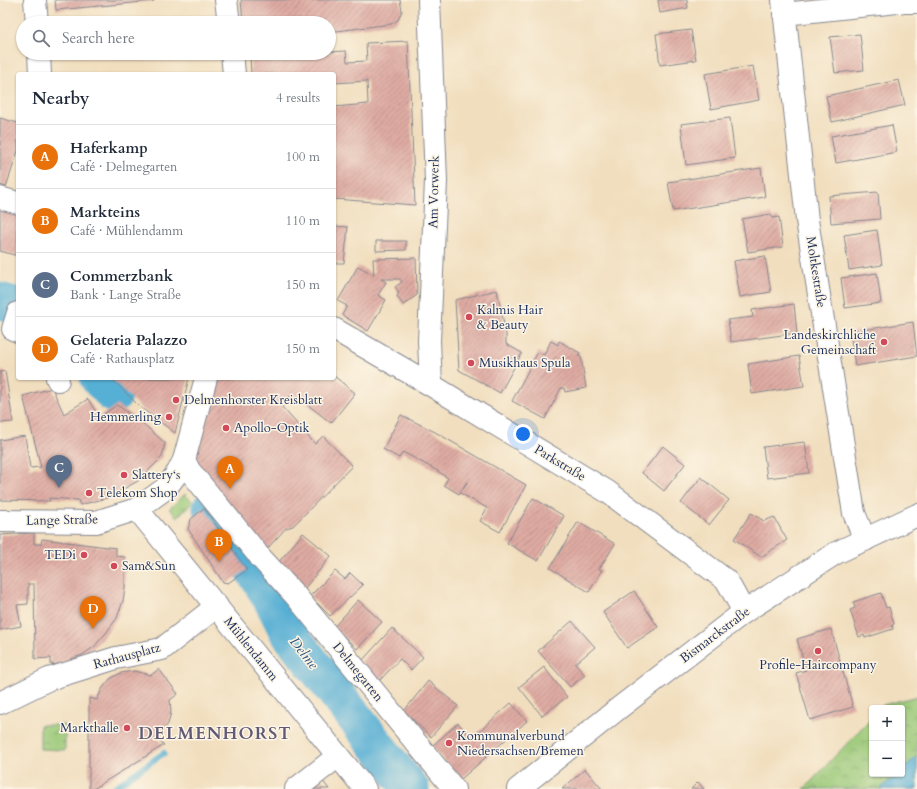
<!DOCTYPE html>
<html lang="en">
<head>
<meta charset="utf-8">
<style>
	body { margin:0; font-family:Cardo,serif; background:#f2f2f3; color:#1f2937 }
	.controls { position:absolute; right:12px; bottom:12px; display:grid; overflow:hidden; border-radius:4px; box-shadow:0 1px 3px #0004 }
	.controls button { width:36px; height:36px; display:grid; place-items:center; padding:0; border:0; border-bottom:1px solid #e0e1e3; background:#fff; color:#1f2937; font:20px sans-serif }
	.you { position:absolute; left:523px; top:434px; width:14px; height:14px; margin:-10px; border:3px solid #fff; border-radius:50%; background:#1a73e8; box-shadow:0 0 0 6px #1a73e833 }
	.badge { display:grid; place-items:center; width:26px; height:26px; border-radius:50%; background:#0b8043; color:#fff; font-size:13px; font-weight:700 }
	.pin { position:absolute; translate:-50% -33px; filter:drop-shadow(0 1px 2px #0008) }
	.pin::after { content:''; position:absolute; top:21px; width:14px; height:12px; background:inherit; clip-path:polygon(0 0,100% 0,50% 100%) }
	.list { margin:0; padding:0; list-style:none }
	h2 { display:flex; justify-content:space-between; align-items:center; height:52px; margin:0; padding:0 16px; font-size:17px }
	h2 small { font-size:13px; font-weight:400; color:#747a83 }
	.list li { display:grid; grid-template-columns:26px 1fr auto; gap:12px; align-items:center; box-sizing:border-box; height:64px; padding:0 16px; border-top:1px solid #e0e1e3 }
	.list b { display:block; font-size:15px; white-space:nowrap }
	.list p { margin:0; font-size:13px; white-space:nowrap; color:#747a83 }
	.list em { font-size:13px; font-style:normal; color:#747a83 }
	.icon { flex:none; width:22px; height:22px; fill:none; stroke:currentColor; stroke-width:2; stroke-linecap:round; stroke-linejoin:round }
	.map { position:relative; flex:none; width:917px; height:789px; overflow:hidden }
	.search { position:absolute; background:#fff; box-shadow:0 1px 3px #0004; left:16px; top:16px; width:320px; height:44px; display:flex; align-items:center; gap:10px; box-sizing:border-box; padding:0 14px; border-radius:22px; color:#747a83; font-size:15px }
	.panel { position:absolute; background:#fff; box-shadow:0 1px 3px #0004; left:16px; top:72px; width:320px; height:308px; border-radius:4px }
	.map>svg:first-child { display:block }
	.park { fill:url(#park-crowns); stroke:#5a7b6a }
	.water { fill:#57afd4; stroke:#396f99 }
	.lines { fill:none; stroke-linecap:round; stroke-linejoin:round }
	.stream { stroke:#57afd4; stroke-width:6 }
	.river { stroke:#57afd4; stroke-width:37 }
	.building { fill:url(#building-hatch) }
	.minor-casing { stroke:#86868e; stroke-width:24 }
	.major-casing { stroke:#86868e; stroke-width:24 }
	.minor { stroke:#fff; stroke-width:22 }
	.major { stroke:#fff; stroke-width:22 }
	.poi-dot { fill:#d1495b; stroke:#fcf5e5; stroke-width:1.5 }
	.labels { text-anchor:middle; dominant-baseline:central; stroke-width:3; stroke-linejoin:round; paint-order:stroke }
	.street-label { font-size:13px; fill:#1b2f5e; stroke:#fcf5e5 }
	.poi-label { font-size:13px; fill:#1b2f5e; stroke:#fcf5e5; text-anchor:start }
	.water-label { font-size:14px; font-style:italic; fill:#2d5581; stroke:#fcf5e5 }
	.district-label { font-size:17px; font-weight:bold; letter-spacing:1px; fill:#605a76; stroke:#fcf5e5 }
</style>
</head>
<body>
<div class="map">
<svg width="917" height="789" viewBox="0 0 917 789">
	<defs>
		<pattern id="park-crowns" width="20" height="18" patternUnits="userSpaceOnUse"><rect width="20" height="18" fill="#98c775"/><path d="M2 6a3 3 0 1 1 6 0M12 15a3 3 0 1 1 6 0" fill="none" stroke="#7ba263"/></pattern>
		<pattern id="building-hatch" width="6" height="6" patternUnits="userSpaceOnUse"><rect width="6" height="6" fill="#dfaba3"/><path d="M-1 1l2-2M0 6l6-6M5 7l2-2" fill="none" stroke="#b48c88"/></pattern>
	</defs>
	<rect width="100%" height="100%" fill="#fcf5e5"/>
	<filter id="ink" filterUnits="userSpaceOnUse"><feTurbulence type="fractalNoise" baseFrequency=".025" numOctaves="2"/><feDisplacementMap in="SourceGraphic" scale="8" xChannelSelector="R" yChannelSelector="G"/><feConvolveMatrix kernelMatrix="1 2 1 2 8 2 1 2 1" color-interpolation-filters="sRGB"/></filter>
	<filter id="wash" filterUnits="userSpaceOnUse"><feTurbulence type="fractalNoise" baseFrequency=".012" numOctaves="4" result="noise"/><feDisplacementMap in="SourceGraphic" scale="16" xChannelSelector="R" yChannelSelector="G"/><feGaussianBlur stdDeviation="0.9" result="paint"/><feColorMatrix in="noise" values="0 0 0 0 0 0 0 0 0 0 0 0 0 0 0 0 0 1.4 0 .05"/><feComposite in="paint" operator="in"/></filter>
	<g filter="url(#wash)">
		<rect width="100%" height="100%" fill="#f1debe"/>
		<g class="park">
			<polygon points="185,494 193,502 177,517 169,509"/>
			<polygon points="917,696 917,789 804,789 872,717 872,774 902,774 902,708 881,708 883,705"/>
			<polygon points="40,725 65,725 65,750 40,749"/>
		</g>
		<polygon class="water" points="917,756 917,789 880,789 897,774 902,774 902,770"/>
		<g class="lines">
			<polyline class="stream" points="112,789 164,753"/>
			<g class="river">
				<polyline points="0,301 18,306"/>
				<polyline points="98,378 114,395"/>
				<path d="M211 508C238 548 267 586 287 631L411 789"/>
			</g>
		</g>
		<g id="blocks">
			<g class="building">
				<polygon points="55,0 154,0 154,1 56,10"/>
				<polygon points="241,0 400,0 402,11 398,20 391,24 329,32 329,23 243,23"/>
				<polygon points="658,0 687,0 688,8 660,13"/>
				<polygon points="691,30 696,60 660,65 656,34"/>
				<polygon points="860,34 864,70 835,73 830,37"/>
				<polygon points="408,41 415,205 334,199 334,107 368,104 367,81 334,83 334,74 251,74 250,55 329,53 329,52 346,51 347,62 367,61 366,43"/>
				<polygon points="753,66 759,100 711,109 705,74"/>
				<polygon points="899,80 905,105 832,122 826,96"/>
				<polygon points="0,118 18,123 18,151 6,187 0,185"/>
				<polygon points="730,118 735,158 686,165 681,124"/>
				<polygon points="892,125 897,152 836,163 831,136"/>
				<polygon points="761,168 765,197 673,211 668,182"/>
				<polygon points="878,192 880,219 831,223 829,196"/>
				<polygon points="0,209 18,214 18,256 0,251"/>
				<polygon points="771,214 772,218 779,217 783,247 748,252 742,219"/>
				<polygon points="334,226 348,227 344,263 334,263"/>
				<polygon points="877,230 882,265 849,270 844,235"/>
				<polygon points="376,241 406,241 406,250 376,251"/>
				<polygon points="765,256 771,292 740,297 734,261"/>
				<polygon points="416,258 417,295 403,305 397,296 399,293 395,287 402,282 400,279 381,279 386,282 378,295 386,300 368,331 342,315 347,306 338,301 358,266 374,275 373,259"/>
				<polygon points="877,273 881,303 845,308 841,278"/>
				<polygon points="497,290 506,334 506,344 522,353 500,393 459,370 455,300"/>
				<polygon points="794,304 797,333 731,342 728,320 753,317 752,310"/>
				<polygon points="913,322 917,356 855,366 850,332"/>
				<polygon points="551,341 558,345 559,341 580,353 578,356 581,357 586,388 565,392 564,388 561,388 545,419 512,401 538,352 544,355"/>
				<polygon points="799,356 804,386 752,394 748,364"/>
				<polygon points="5,371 13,422 0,423 0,372"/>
				<polygon points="334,376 355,393 331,423 298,397 295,400 290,396 282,407 315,444 323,436 352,466 293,526 286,528 267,549 260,550 193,468 217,378 334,378"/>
				<polygon points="111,378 189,378 175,433 140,407"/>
				<polygon points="52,388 64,414 88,399 99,417 117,405 140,421 165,443 162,457 138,481 107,498 80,505 78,500 49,498 50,501 0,500 0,440 25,436 30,468 41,467 23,396"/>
				<polygon points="401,415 435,432 526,485 500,532 480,521 487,508 460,493 467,482 459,494 444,485 448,478 436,470 403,452 399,458 383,449"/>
				<polygon points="805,442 809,473 767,478 763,447"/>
				<polygon points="663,446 685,464 664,491 642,473"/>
				<polygon points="701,477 729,500 709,525 681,503"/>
				<polygon points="533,498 564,516 538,561 507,543"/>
				<polygon points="204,508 247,570 228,583 223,582 188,529 191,519"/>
				<polygon points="751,513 764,521 774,517 787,540 761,557 734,539"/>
				<polygon points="578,522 615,544 599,569 602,570 589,592 550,568"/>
				<polygon points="34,533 34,544 41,544 42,539 116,548 116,556 125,557 125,587 123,601 117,618 106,633 94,647 82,655 71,659 71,662 51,665 51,658 35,659 34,584 28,584 28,604 17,605 21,626 0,630 0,535"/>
				<polygon points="303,533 331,556 304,589 278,563"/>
				<polygon points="335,571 345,579 350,573 363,585 330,616 310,596"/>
				<polygon points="634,591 658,627 627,648 603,612"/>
				<polygon points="881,593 886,608 889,607 894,624 892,625 893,629 865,638 864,635 859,637 850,610 855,608 853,602"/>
				<polygon points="358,600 382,622 357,649 334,627"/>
				<polygon points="572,621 595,647 575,664 585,675 570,687 538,651"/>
				<polygon points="392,628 423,657 411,670 400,659 380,680 361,662"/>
				<polygon points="831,629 853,707 810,720 796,673 806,670 797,639"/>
				<polygon points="544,667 567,697 542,716 519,687"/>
				<polygon points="159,669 178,694 170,700 171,712 168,724 157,738 164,745 93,789 89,789 89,698 97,700 102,689 110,679 121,673 134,671 151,675"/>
				<polygon points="428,681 458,706 431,737 404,711"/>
				<polygon points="511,703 527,721 461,779 432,746 458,723 472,738"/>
				<polygon points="585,769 602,789 562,789"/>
				<polygon points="318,775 329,789 300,789"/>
				<polygon points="698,782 704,789 691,789"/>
			</g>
		</g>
	</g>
	<g filter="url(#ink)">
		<use href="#blocks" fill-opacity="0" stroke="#86868e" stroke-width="1"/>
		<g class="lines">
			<g class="minor-casing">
				<g id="minor">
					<polyline points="35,0 37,23"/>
					<polyline points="226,0 229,23"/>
					<polyline points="429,0 436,181 429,341 431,385"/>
					<polyline points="783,0 807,220 854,513 865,540"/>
					<polyline points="784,14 897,2 917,2"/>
					<polyline points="39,53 40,74"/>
					<polyline points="232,53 234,74"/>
					<polyline points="0,198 18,203"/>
					<polyline points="18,313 13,329 18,331"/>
					<polyline points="334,329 431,385 608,492 727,581 744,612"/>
					<polyline points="57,378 58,380"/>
					<polyline points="184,460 189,470 256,552"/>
					<polyline points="137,509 365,789"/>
					<polyline points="0,521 96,522 137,509 166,488 178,472 184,460 206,378"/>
					<polyline points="260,557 295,595 454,789"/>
					<polyline points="0,703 49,679 116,658 162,649 217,606"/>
					<polyline points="296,789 338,756"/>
				</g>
			</g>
			<g class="major-casing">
				<polyline id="major" points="518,789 619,708 744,612 836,553 917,515"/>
			</g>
			<use href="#minor" class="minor"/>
			<use href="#major" class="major"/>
		</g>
	</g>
	<g class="poi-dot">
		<circle cx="469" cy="317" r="4"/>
		<circle cx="884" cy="342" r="4"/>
		<circle cx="471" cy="363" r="4"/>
		<circle cx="176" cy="400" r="4"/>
		<circle cx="169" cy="417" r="4"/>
		<circle cx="226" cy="428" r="4"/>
		<circle cx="124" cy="475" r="4"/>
		<circle cx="89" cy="493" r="4"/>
		<circle cx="84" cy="555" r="4"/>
		<circle cx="114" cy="566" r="4"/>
		<circle cx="818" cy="651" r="4"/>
		<circle cx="127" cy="728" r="4"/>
		<circle cx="449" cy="743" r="4"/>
	</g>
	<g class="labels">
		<g class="street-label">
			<text transform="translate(434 192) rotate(-89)">Am Vorwerk</text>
			<text transform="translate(816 272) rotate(81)">Moltkestraße</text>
			<text transform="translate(560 463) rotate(31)">Parkstraße</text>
			<text transform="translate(62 520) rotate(-1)">Lange Straße</text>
			<text transform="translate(715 635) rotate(-37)">Bismarckstraße</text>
			<text transform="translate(251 649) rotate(51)">Mühlendamm</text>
			<text transform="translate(127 656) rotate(-15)">Rathausplatz</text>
			<text transform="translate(358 672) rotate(51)">Delmegarten</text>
		</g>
		<g class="poi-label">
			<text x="477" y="310">Kalmis Hair<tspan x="477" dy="15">&amp; Beauty</tspan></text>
			<text x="876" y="335" text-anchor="end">Landeskirchliche<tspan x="876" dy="15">Gemeinschaft</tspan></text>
			<text x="479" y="363">Musikhaus Spula</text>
			<text x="184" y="400">Delmenhorster Kreisblatt</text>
			<text x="161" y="417" text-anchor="end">Hemmerling</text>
			<text x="234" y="428">Apollo-Optik</text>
			<text x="132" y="475">Slattery‘s</text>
			<text x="97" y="493">Telekom Shop</text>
			<text x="76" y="555" text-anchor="end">TEDi</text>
			<text x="122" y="566">Sam&amp;Sun</text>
			<text x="818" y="665" text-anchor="middle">Profile-Haircompany</text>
			<text x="119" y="728" text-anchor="end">Markthalle</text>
			<text x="457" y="736">Kommunalverbund<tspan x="457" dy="15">Niedersachsen/Bremen</tspan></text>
		</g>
		<g class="water-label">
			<text transform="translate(304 653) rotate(52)">Delme</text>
		</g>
		<g class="district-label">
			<text x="215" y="733">DELMENHORST</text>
		</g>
	</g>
</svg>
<div class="controls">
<button>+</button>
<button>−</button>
</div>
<div class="you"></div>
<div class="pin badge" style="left:230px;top:489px;background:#e8710a">A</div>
<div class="pin badge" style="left:219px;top:562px;background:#e8710a">B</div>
<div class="pin badge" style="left:59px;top:488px;background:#5c6f8a">C</div>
<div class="pin badge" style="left:93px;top:629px;background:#e8710a">D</div>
<div class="search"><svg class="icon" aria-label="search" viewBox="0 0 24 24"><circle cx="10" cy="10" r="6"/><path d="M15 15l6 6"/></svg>Search here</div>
<section class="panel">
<h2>Nearby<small>4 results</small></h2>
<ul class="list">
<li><span class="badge" style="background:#e8710a">A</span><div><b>Haferkamp</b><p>Café · Delmegarten</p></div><em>100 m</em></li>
<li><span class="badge" style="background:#e8710a">B</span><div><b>Markteins</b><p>Café · Mühlendamm</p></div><em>110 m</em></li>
<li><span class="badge" style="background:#5c6f8a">C</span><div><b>Commerzbank</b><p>Bank · Lange Straße</p></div><em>150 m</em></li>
<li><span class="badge" style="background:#e8710a">D</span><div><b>Gelateria Palazzo</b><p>Café · Rathausplatz</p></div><em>150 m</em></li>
</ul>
</section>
</div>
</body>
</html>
